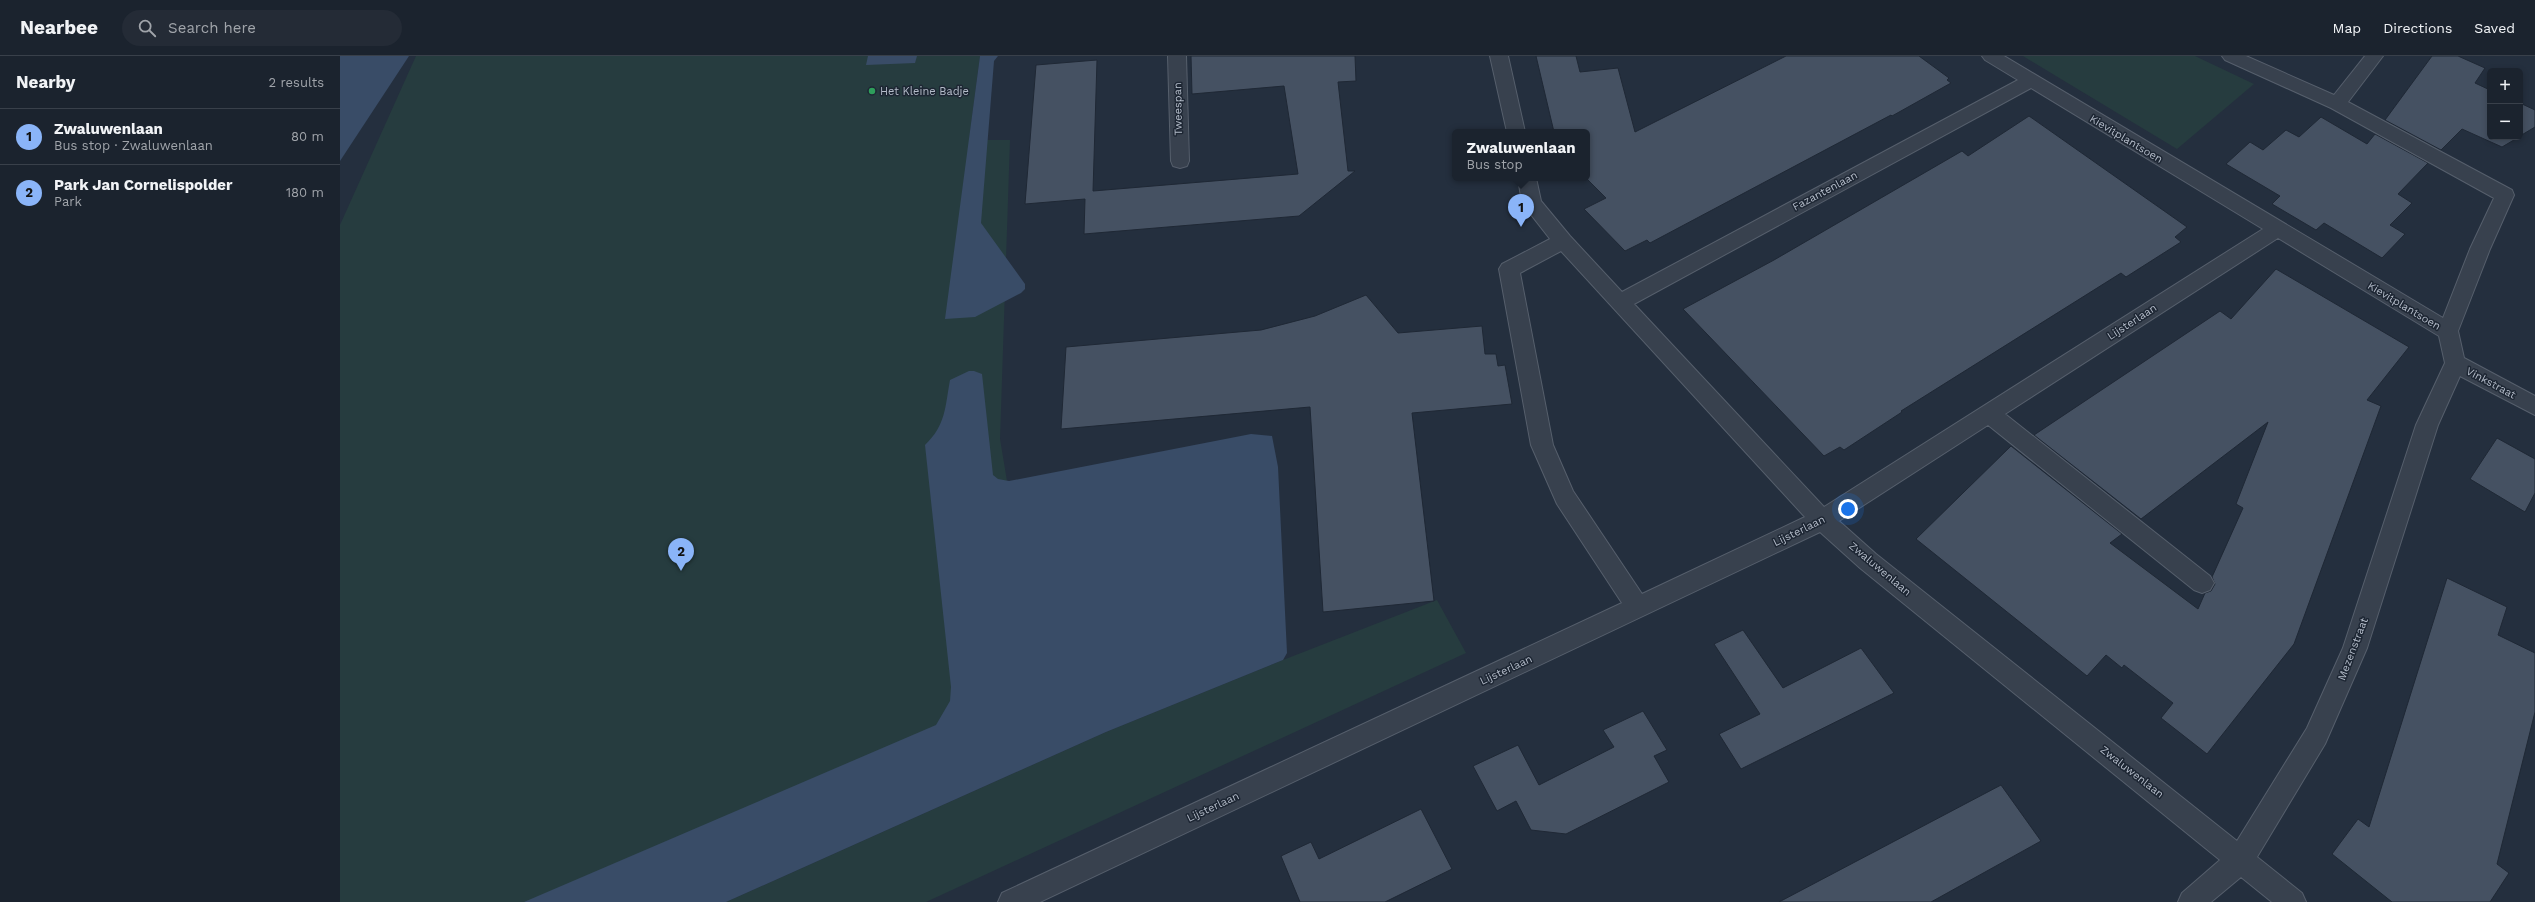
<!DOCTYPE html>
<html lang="en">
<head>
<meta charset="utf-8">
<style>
	body { margin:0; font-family:"Work Sans",sans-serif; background:#242b36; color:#f1f3f6 }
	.controls { position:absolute; right:12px; top:12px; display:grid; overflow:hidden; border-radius:6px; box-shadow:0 2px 6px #0003 }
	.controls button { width:36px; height:36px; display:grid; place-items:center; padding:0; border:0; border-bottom:1px solid #39404a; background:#1b232e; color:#f1f3f6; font:20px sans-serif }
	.you { position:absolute; left:1508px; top:453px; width:14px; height:14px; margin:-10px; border:3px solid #fff; border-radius:50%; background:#1a73e8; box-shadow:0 0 0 6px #1a73e833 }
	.badge { display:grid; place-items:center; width:26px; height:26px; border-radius:50%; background:#8ab4f8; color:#111; font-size:13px; font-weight:700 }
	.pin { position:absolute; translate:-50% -33px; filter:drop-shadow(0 1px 2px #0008) }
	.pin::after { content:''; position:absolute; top:21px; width:14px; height:12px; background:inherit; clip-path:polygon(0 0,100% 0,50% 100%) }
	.popup { position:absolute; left:1112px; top:73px; width:138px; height:52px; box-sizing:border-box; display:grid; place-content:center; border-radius:6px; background:#1b232e; filter:drop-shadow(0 1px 3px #0005); font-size:13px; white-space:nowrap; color:#a0a4aa }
	.popup b { font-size:15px; color:#f1f3f6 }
	.popup::after { content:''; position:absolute; left:50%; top:100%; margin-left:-8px; border:8px solid transparent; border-top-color:#1b232e }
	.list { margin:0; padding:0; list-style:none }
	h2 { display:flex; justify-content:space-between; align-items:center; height:52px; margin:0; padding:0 16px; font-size:17px }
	h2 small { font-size:13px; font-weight:400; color:#a0a4aa }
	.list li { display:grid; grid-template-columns:26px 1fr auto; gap:12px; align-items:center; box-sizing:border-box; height:56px; padding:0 16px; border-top:1px solid #39404a }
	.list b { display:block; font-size:15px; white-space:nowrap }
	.list p { margin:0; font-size:13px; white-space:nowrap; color:#a0a4aa }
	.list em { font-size:13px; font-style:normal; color:#a0a4aa }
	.icon { flex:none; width:22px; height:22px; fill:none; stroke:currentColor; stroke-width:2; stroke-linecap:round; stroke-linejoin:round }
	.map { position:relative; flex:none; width:2195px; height:846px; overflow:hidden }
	header { display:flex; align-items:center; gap:24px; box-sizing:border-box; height:56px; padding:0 20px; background:#1b232e; border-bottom:1px solid #39404a }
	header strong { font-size:19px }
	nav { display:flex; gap:22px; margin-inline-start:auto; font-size:14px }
	.search { width:280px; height:36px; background:#242b36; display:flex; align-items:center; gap:10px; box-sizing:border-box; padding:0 14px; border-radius:22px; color:#a0a4aa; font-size:15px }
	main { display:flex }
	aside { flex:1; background:#1b232e }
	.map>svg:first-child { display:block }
	.green { fill:#263c3f }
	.water { fill:#394c67 }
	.building { fill:#455162; stroke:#1f2835 }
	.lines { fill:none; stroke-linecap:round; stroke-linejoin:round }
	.minor-casing { stroke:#565f6c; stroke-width:2 }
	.minor { fill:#38414e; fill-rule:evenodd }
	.leisure-dot { fill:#2e9e5b; stroke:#1d2633; stroke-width:1.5 }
	.labels { text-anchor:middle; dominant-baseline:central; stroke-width:3; stroke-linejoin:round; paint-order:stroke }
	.poi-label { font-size:11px; fill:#b4bcc9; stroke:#1d2633; text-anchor:start }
	.street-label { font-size:11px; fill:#b4bcc9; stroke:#1d2633 }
</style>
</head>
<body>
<header>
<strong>Nearbee</strong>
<div class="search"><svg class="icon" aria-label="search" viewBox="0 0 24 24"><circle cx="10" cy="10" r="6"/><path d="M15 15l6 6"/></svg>Search here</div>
<nav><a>Map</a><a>Directions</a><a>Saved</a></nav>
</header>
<main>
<aside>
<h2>Nearby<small>2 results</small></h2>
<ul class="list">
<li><span class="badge">1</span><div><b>Zwaluwenlaan</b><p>Bus stop · Zwaluwenlaan</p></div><em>80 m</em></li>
<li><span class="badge">2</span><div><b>Park Jan Cornelispolder</b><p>Park</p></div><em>180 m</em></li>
</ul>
</aside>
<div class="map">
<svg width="2195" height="846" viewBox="0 0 2195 846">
	<rect width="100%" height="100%" fill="#242f3e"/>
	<g class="green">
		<polygon points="76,0 640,0 629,84 670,84 660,383 704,647 246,846 0,846 0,169"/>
		<polygon points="1683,0 1855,0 1914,28 1837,93"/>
		<polygon points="1097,544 1126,597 586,846 386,846 766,676 943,604"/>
	</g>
	<g class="water">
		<polygon points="0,0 69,0 0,105"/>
		<polygon points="528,0 577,0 575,7 526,9"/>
		<polygon points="640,0 658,0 654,5 641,167 685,228 685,233 681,237 635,261 605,263"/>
		<path d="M629 315H634L642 318 653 419 658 423 669 425 911 378 932 380 938 411 947 597 943 604 766 676 386 846H184L596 669 610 645 611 631 585 389C606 369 605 351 610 324Z"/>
	</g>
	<g class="building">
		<polygon points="851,0 1015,0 1016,25 998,26 1008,115 1015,115 959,160 744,178 745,143 685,148 696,9 757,4 753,135 958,118 944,30 852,38"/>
		<polygon points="1196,0 1236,0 1240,16 1278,12 1295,76 1446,0 1579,0 1609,22 1607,24 1611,27 1552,60 1551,59 1310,187 1307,184 1285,195 1244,153 1266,142 1246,122 1247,76 1214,76"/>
		<polygon points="2092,0 2118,0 2145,12 2135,27 2150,34 2150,81 2179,81 2162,91 2122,73 2101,94 2045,64"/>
		<polygon points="2180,47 2195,54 2195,71 2180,80"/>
		<polygon points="1689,60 1847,171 1835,181 1841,186 1786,221 1781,217 1561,355 1562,356 1504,394 1500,391 1484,400 1343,253 1434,204 1622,95 1628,100"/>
		<polygon points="1981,61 2027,88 2035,78 2088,107 2058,138 2072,147 2050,169 2065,178 2042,202 1984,167 1976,174 1932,148 1940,140 1886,108 1910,86 1923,94 1946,74 1959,81"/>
		<polygon points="1936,213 2069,291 2027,344 2041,350 1954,588 1867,698 1821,662 1833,647 1784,609 1782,612 1766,599 1747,620 1576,483 1671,390 1782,478 1770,487 1858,553 1865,537 1871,535 1875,528 1872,521 1903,452 1896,448 1928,366 1801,463 1694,379 1880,255 1891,263"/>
		<polygon points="1026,239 1058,277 1142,270 1145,298 1156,298 1158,310 1165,309 1172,348 1072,357 1094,545 983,556 970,351 721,373 726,291 921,274 975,260"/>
		<polygon points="2157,382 2195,403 2195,437 2185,456 2130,423"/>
		<polygon points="2107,522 2167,551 2158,579 2195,597 2195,656 2157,808 2169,817 2150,846 2052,846 1992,798 2018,763 2029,771"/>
		<polygon points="1403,574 1443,632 1521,592 1554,637 1401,713 1379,678 1420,658 1374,588"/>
		<polygon points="1303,655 1327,694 1314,700 1329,726 1226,778 1191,774 1176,745 1157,755 1133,710 1178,689 1199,729 1274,691 1263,674"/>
		<polygon points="1661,729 1701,785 1591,846 1439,846"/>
		<polygon points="1081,753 1112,813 1045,846 960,846 941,800 971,786 979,803"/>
	</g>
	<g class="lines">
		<g class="minor-casing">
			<g id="minor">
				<polygon points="828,0 846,0 849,105 847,110 840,112 833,110 831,105"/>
				<polygon points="1150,0 1168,0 1185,76 1167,76"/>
				<path d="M1642 0H1664L2103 262 2130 193 2154 142 1991 52 1885 4 1882 0H1906L1994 39 2025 0H2043L2008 46 2172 134 2174 139 2150 193 2118 275 2124 302 2195 340V359L2120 320 2098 369 2027 592 1985 688 1917 801 1962 837 1966 846H1932L1901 821 1871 846H1838L1842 837 1880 804 1520 512 1480 476 700 846H658L662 837 1282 547 1217 448 1191 389 1159 213 1162 208 1210 183 1182 147 1178 122H1196L1201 145 1230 180 1282 236 1678 24 1645 4ZM1691 32 1923 173 1484 451 1294 248ZM1938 182 2099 280 2105 307 2076 369 2003 592 1967 672 1897 785 1536 498 1499 465 1648 369 1854 534 1862 537 1870 534 1874 527 1870 520 1665 358ZM1221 195 1465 461 1302 538 1233 435 1213 389 1180 217Z"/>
			</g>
		</g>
		<use href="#minor" class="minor"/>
	</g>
	<circle class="leisure-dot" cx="532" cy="35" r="4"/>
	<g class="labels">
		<g class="poi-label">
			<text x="540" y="35">Het Kleine Badje</text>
		</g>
		<g class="street-label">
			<text transform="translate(838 53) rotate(-91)">Tweespan</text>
			<text transform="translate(1786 83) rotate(31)">Kievitplantsoen</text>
			<text transform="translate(1485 135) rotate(-28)">Fazantenlaan</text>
			<text transform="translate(2064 250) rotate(31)">Kievitplantsoen</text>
			<text transform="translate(1792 266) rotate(-33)">Lijsterlaan</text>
			<text transform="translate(2151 327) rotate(28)">Vinkstraat</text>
			<text transform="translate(1459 475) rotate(-26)">Lijsterlaan</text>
			<text transform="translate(1540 513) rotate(40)">Zwaluwenlaan</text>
			<text transform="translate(2013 593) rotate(-69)">Mezenstraat</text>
			<text transform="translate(1166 614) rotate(-25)">Lijsterlaan</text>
			<text transform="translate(1792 716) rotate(38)">Zwaluwenlaan</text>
			<text transform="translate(873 751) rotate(-25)">Lijsterlaan</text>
		</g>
	</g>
</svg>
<div class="controls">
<button>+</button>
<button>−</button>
</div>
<div class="you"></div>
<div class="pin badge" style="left:1181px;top:171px">1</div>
<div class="popup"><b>Zwaluwenlaan</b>Bus stop</div>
<div class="pin badge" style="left:341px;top:515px">2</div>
</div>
</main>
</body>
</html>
